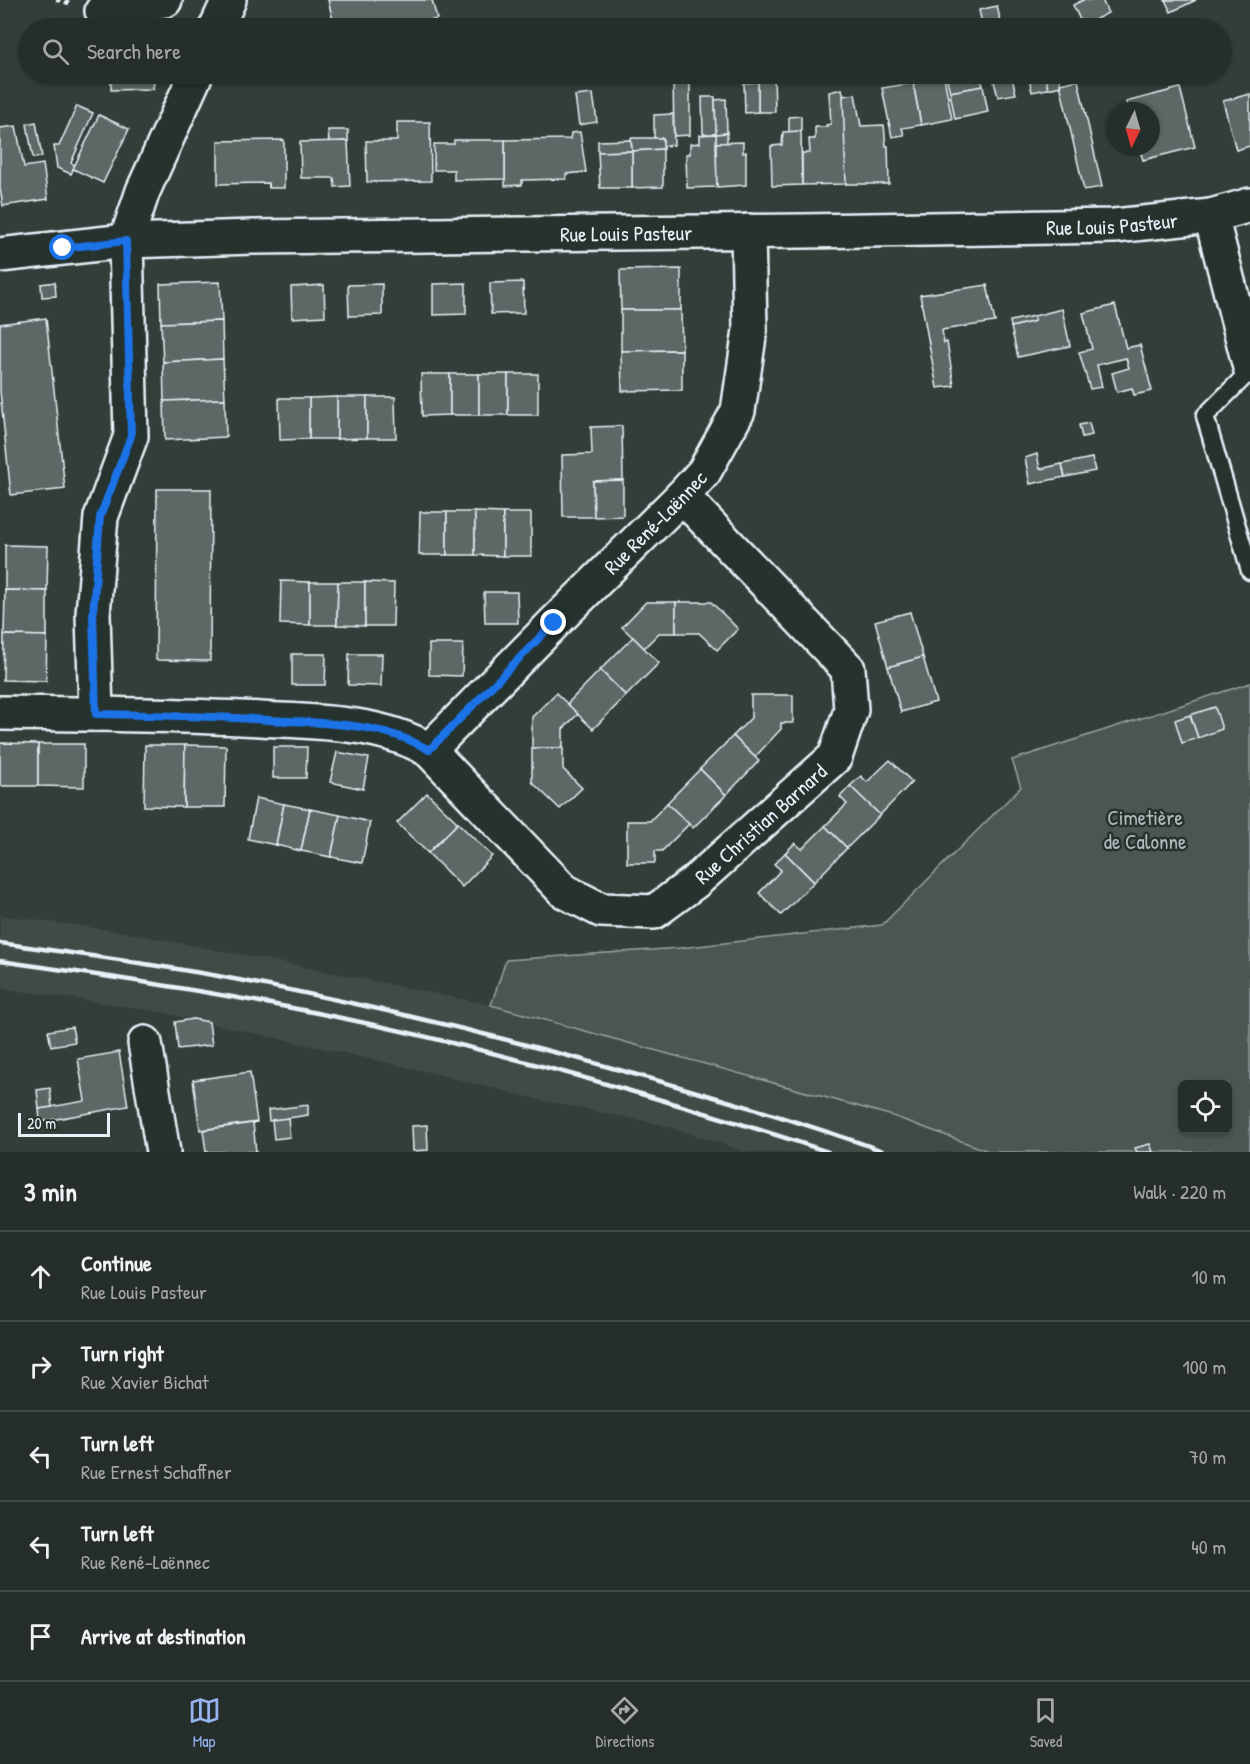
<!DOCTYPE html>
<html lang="en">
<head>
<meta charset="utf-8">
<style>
	body { margin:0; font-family:"Patrick Hand",sans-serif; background:#323a37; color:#f1f3f6 }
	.controls { position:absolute; right:18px; bottom:18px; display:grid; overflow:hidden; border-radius:9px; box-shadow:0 2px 4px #0004 }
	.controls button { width:54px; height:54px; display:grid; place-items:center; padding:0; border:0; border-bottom:2px solid #424a47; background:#262e2b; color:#f1f3f6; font:30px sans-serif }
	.compass { position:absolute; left:1106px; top:102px; width:54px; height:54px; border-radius:50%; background:#262e2b; box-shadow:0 2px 4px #0004; rotate:185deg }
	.scale { position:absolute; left:18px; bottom:15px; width:92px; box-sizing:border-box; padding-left:6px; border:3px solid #e8f1f8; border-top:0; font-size:16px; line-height:21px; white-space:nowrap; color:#e8f1f8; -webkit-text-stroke:4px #26332d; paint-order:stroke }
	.stop { position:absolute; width:18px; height:18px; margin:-14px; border:4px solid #1a73e8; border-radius:50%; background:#fff }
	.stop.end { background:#1a73e8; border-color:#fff; box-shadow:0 2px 6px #0008 }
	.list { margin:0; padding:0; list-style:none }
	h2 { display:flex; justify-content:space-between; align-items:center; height:78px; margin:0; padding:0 24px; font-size:26px }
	h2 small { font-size:20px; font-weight:400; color:#a4a8a9 }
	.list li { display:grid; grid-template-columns:39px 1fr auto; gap:18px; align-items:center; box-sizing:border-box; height:90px; padding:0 24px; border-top:2px solid #424a47 }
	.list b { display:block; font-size:22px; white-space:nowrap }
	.list p { margin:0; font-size:20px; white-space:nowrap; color:#a4a8a9 }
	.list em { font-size:20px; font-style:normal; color:#a4a8a9 }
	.icon { flex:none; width:33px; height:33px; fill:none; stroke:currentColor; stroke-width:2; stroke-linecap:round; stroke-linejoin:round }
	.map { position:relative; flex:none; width:1250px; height:1152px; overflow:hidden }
	.search { position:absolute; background:#262e2b; box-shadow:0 2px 4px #0004; left:18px; right:18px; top:18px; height:66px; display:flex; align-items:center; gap:15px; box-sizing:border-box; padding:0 21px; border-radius:33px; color:#a4a8a9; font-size:22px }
	.sheet { height:528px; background:#262e2b }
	nav { display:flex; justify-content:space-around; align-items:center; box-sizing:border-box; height:84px; border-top:2px solid #424a47; background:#262e2b; font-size:16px; color:#a4a8a9 }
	nav a { display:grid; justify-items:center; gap:3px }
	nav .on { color:#95b2f1 }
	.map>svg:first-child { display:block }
	.built { fill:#3f4b46 }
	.green { fill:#495651; stroke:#98a4a4; stroke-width:1.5; fill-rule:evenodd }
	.building { fill:#5c6865; stroke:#e8f1f8; stroke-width:1.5 }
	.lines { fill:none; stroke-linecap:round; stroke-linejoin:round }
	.service-casing { stroke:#e8f1f8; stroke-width:21 }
	.minor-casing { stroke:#e8f1f8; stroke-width:38 }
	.tertiary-casing { stroke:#e8f1f8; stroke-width:38 }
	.path { stroke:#e8f1f8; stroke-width:4; stroke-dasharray:4.5 4.5; stroke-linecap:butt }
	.service { stroke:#26332d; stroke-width:16 }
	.minor { stroke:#26332d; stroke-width:33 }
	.tertiary { stroke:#26332d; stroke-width:33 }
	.rail { stroke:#e8f1f8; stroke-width:4.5 }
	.route { stroke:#1a73e8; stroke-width:8 }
	.labels { text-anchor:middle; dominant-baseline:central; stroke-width:5; stroke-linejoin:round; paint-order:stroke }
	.street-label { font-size:21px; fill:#e8f1f8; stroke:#26332d }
	.park-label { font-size:21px; fill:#b0bbbe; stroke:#26332d }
</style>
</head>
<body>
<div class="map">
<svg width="1250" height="1152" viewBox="0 0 1250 1152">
	<rect width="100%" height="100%" fill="#323e39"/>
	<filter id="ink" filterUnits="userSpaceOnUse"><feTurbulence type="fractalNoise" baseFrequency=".0167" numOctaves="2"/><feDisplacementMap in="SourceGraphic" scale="12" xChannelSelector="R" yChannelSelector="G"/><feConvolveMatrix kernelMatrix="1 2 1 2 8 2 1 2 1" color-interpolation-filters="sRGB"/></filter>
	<g filter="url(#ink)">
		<polygon class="built" points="0,915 123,932 305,967 491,1005 893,1116 991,1152 746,1152 659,1124 544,1101 424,1071 150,1010 0,988"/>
		<path class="green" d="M1250 683V1152H991L893 1116 491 1005 506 960 680 948 882 925 1021 787 1012 760ZM1182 1084H1228V1130H1182Z"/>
		<g class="building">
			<polygon points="328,0 432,0 437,19 402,28 335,28"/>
			<polygon points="1083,0 1102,0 1108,13 1083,26 1073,5"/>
			<polygon points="1165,0 1196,0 1171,12"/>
			<polygon points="997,6 1002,28 983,28 979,10"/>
			<polygon points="119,74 155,74 153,89 111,90 111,79 119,79"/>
			<polygon points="758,74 774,74 775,112 758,112"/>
			<polygon points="980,74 983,86 950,92 947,80"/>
			<polygon points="992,74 1011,74 1016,94 998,97"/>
			<polygon points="1028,74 1045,74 1048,89 1032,92"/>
			<polygon points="1045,74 1058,74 1061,86 1048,89"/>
			<polygon points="944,77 952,119 921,125 913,83"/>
			<polygon points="673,80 690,80 690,135 674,136"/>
			<polygon points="1078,80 1102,187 1084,190 1060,84"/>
			<polygon points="758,82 758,112 745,113 744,83"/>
			<polygon points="913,83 921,125 902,128 904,135 892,137 882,88"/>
			<polygon points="983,86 988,112 955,119 950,92"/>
			<polygon points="1180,88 1195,147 1143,160 1139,147 1151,147 1151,111 1129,111 1126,102"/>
			<polygon points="842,89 845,103 846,184 802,185 802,153 810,153 809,139 815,139 815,127 827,127 826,125 831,124 829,92"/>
			<polygon points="593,94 597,122 579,125 575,96"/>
			<polygon points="855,94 861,126 884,125 886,146 888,146 889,184 846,184 843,96"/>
			<polygon points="1250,94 1250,146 1236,150 1223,101"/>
			<polygon points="702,97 715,97 716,134 703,134"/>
			<polygon points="726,99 727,133 716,134 715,100"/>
			<polygon points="77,106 93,113 71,163 75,165 71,174 57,168 54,146 59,146"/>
			<polygon points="673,114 674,145 663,146 663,138 654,138 654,115"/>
			<polygon points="99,115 129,129 103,183 73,169"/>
			<polygon points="801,116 801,131 789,132 789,117"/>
			<polygon points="36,122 42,157 33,158 27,124"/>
			<polygon points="397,122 430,122 431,181 367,182 366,141 397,141"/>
			<polygon points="16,126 24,167 43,164 48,199 3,206 0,188 0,128"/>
			<polygon points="328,130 348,130 348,141 329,142"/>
			<polygon points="801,131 802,185 772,186 771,146 782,145 783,132"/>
			<polygon points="580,132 586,172 566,174 566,179 522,180 522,185 505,186 505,140 570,139 571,133"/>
			<polygon points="727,133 727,143 716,143 716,134"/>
			<polygon points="716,134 717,187 687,188 686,154 690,154 690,144 700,143 700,135"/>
			<polygon points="631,138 663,138 663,149 632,151"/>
			<polygon points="284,140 284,188 269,188 268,183 218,184 218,141"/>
			<polygon points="454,140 505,140 505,179 454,180 454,170 434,170 434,144 454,144"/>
			<polygon points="631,140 632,151 598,152 598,141"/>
			<polygon points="348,141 350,186 335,187 334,178 301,178 300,142"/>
			<polygon points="743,142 743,153 746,152 746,185 717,187 716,143"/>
			<polygon points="663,149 663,187 632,188 632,151"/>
			<polygon points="632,151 632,188 600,188 598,152"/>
			<polygon points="681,269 681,310 621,310 620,270"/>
			<polygon points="55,282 56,296 42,297 41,284"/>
			<polygon points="220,282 222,321 161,323 160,284"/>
			<polygon points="523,282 524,313 491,314 490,283"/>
			<polygon points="466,283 466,314 433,315 433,284"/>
			<polygon points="382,284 382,315 349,316 348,285"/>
			<polygon points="324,285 325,316 292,318 291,287"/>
			<polygon points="987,285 995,322 942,330 944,343 947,342 954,386 937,388 920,295"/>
			<polygon points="1115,305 1126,348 1140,345 1152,391 1134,395 1132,388 1117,392 1112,373 1129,368 1126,358 1097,365 1102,387 1090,389 1079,352 1092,349 1083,313"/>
			<polygon points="1062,309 1070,346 1018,357 1011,327 1035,321 1034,316"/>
			<polygon points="621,310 681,310 682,350 621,351"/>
			<polygon points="1034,316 1035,321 1011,327 1010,321"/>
			<polygon points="46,318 65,489 11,495 0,391 0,324"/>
			<polygon points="222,321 223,359 163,362 161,323"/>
			<polygon points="682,350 682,390 622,391 621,351"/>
			<polygon points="223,359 225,399 164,401 163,362"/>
			<polygon points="421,374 450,374 450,415 422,416"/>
			<rect x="450" y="374" width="29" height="41"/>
			<rect x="479" y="374" width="29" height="41"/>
			<rect x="508" y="374" width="30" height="41"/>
			<polygon points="337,397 367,397 367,438 337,439"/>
			<polygon points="337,397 337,439 309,439 309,398"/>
			<polygon points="367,397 395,397 396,438 367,438"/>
			<polygon points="279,398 309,398 309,439 280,440"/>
			<polygon points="225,399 226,437 165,440 164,401"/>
			<polygon points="1089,423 1092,435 1082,437 1079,425"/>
			<polygon points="622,426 623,480 593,481 594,517 563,517 562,455 592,454 591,427"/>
			<polygon points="1037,454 1040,469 1062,464 1065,477 1030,484 1025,458"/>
			<polygon points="1092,458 1095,471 1065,477 1062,464"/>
			<polygon points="623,480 623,516 594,517 593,481"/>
			<polygon points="157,489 211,489 210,661 156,660"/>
			<polygon points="420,512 447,512 447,555 419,555"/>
			<rect x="447" y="512" width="28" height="43"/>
			<polygon points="475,512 503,513 503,556 475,555"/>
			<rect x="503" y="513" width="28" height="43"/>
			<polygon points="5,545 48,546 47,591 5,590"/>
			<polygon points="281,581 310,582 310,625 280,624"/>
			<polygon points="310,582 338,582 337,625 310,625"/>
			<polygon points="338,582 365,582 365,626 337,625"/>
			<polygon points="365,582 394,583 393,626 365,626"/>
			<polygon points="5,590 47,591 47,636 4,635"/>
			<polygon points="484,592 517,592 518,623 485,623"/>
			<polygon points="646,602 676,602 676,633 659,633 644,648 622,627"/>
			<polygon points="676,602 711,602 738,629 717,650 699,633 676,633"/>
			<polygon points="910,612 923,657 888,667 875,621"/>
			<polygon points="4,635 47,636 46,681 3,680"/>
			<polygon points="633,637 659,663 626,696 600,670"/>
			<polygon points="429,644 463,644 462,676 429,675"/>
			<polygon points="292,654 326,654 325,685 292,685"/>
			<polygon points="349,654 382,654 381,686 348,685"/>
			<polygon points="923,657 936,702 901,712 888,667"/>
			<polygon points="600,670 626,696 593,729 567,704"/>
			<polygon points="556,693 578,714 563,729 563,748 532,748 532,717"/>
			<polygon points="751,695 793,695 793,723 781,723 781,729 755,757 733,736 751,718"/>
			<polygon points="1215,707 1222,729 1198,738 1190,715"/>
			<polygon points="1190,715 1198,738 1182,743 1175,720"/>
			<polygon points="733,736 759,761 726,795 700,769"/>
			<polygon points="0,743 38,744 38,786 0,786"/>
			<polygon points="38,744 84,744 84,787 38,786"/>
			<polygon points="145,745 185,745 184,807 144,806"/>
			<polygon points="185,745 226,746 225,807 184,807"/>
			<polygon points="273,747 307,747 306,778 273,778"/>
			<polygon points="532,748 563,748 563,769 582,788 560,809 532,782"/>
			<polygon points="337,752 369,758 363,789 330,782"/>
			<polygon points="890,760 912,782 880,815 850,786 861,776 867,782"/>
			<polygon points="700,769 726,795 693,828 667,803"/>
			<polygon points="850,786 880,815 847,848 825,826 847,804 840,797"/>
			<polygon points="427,793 458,823 428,853 397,823"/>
			<polygon points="256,798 284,804 276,845 248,839"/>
			<polygon points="667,803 689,824 662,851 655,851 655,863 627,863 627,821 650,821"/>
			<polygon points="284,804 310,809 301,851 276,845"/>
			<polygon points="310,809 340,815 331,857 301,851"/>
			<polygon points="340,815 370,822 362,863 331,857"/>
			<polygon points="458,823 492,856 462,887 428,853"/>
			<polygon points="825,826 847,848 814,882 785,853 795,843 802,849"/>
			<polygon points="785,853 814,882 781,915 759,893 781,870 774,864"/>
			<polygon points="193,1019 209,1022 212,1045 178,1049 175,1022"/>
			<polygon points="72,1027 75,1042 51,1046 48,1031"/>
			<polygon points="119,1052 128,1106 40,1122 39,1109 85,1101 78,1059"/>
			<polygon points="250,1072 257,1122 200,1130 193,1080"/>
			<polygon points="50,1088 52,1107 39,1109 37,1090"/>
			<polygon points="308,1105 308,1115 269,1121 268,1110"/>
			<polygon points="288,1118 290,1137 274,1139 272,1120"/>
			<polygon points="253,1123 256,1152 206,1152 203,1130"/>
			<polygon points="427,1125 428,1150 413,1151 412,1126"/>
			<polygon points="1150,1144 1153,1152 1137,1152 1135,1148"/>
		</g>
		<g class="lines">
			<g class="service-casing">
				<polyline id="service" points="1250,371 1205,416 1250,571"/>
			</g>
			<g class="minor-casing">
				<g id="minor">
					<polyline points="102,11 165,0"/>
					<polyline points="216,28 229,0"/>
					<polyline points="1211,216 1250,367"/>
					<path id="s1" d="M0 713C87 714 173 714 260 719 316 722 379 721 429 750L564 891 601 910 654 912 695 882 835 757 851 710 848 669 682 496"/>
					<polyline points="96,714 93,614 101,517 131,436 126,241 143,191 196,74"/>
					<path id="s2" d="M429 750 554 623 682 496 704 472 738 411 750 330 748 231"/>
					<polyline points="145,1043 163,1152"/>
				</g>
			</g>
			<g class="tertiary-casing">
				<g id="tertiary">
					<path id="s3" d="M0 255 126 241 253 237 803 231 1114 226 1211 216 1250 205"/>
				</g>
			</g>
			<polyline class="path" points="56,0 72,4"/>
			<use href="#service" class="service"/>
			<use href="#minor" class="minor"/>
			<use href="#tertiary" class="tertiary"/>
			<g class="rail">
				<path d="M0 943C73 953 145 963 218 976 367 1004 513 1039 659 1081 735 1103 811 1125 886 1152"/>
				<path d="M0 961C108 976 215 992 322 1014 427 1035 531 1062 634 1092 699 1111 764 1130 828 1152"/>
			</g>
		</g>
	</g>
	<g class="lines" filter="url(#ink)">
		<path class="route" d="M63 248 126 241 131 436 100 517 93 614 96 714C154 715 211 716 269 720 323 723 381 722 429 750L554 623"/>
	</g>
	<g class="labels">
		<g class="street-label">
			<text stroke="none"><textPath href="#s3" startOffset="1113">Rue Louis Pasteur</textPath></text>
			<text stroke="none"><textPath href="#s3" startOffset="627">Rue Louis Pasteur</textPath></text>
			<text stroke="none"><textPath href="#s2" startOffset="321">Rue René-Laënnec</textPath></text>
			<text stroke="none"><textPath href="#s1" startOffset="862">Rue Christian Barnard</textPath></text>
		</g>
		<g class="park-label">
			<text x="1145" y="817">Cimetière<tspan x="1145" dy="24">de Calonne</tspan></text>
		</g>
	</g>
</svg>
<div class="controls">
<button><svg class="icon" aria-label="locate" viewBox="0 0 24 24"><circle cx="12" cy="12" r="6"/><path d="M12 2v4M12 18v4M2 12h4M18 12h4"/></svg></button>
</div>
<svg class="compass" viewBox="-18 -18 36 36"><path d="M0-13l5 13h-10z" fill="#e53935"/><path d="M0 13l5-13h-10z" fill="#a4a8a9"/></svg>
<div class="scale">20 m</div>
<div class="stop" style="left:63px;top:248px"></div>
<div class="stop end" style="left:554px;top:623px"></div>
<div class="search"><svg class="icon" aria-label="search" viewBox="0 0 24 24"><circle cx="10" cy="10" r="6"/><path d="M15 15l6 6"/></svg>Search here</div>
</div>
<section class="sheet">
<h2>3 min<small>Walk · 220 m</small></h2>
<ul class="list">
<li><svg class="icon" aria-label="ahead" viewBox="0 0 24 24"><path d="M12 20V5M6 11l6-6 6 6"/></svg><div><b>Continue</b><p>Rue Louis Pasteur</p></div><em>10 m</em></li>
<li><svg class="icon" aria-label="right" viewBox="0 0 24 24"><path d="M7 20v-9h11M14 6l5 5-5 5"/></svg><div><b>Turn right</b><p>Rue Xavier Bichat</p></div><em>100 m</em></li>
<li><svg class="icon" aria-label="left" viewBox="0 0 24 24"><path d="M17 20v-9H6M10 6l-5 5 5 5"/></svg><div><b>Turn left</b><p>Rue Ernest Schaffner</p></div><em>70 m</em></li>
<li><svg class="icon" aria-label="left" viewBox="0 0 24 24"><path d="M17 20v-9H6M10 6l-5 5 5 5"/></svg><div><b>Turn left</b><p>Rue René-Laënnec</p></div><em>40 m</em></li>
<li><svg class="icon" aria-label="arrive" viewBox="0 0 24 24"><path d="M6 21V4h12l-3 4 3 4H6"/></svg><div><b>Arrive at destination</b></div></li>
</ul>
</section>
<nav>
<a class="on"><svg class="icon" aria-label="map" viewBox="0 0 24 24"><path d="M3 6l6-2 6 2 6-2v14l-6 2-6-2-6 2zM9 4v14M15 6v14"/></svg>Map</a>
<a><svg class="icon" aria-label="directions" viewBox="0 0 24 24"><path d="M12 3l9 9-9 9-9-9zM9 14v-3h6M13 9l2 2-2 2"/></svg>Directions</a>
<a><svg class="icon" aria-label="saved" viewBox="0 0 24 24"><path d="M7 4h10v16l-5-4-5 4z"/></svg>Saved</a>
</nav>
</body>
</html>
